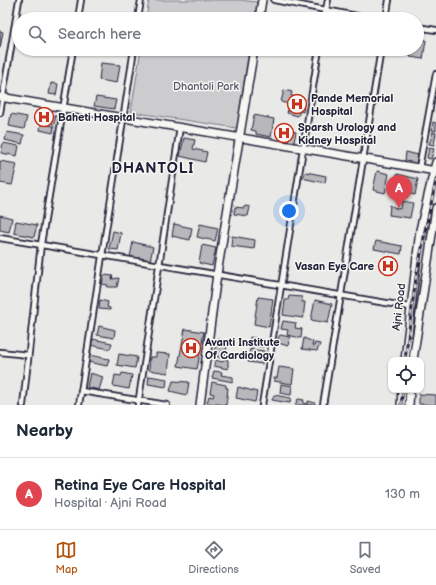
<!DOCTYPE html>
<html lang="en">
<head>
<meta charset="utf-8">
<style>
	body { margin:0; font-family:"Balsamiq Sans",sans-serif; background:#f2f2f3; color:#1f2937 }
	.controls { position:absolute; right:12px; bottom:12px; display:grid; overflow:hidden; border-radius:8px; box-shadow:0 1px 3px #0004 }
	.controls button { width:36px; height:36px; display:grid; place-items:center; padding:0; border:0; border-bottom:1px solid #e0e1e3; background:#fff; color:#1f2937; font:20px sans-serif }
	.you { position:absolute; left:289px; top:211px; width:14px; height:14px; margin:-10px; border:3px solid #fff; border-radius:50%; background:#1a73e8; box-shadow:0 0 0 6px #1a73e833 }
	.badge { display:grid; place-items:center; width:26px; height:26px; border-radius:50%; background:#b45309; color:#fff; font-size:13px; font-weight:700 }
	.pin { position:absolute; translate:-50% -33px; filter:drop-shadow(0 1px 2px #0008) }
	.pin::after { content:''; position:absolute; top:21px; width:14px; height:12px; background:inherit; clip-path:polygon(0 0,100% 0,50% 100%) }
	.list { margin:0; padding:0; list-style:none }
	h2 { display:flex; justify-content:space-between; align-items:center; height:52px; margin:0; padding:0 16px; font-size:17px }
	h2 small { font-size:13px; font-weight:400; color:#747a83 }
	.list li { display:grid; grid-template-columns:26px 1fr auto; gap:12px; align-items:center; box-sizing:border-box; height:72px; padding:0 16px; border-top:1px solid #e0e1e3 }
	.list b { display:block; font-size:15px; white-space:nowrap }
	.list p { margin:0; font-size:13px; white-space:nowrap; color:#747a83 }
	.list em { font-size:13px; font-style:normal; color:#747a83 }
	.icon { flex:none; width:22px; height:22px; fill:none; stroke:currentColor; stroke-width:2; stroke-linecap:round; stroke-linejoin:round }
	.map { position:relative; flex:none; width:436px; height:405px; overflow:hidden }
	.search { position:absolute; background:#fff; box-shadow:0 1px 3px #0004; left:12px; right:12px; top:12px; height:44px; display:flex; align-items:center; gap:10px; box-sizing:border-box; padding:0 14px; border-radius:22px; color:#747a83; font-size:15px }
	.sheet { height:124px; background:#fff }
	nav { display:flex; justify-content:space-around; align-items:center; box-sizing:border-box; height:56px; border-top:1px solid #e0e1e3; background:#fff; font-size:11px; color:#747a83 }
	nav a { display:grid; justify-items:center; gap:2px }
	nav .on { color:#b45309 }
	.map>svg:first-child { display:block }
	.green { fill:#ccccce; stroke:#777784 }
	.building { fill:#b8b8bc; stroke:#22223b }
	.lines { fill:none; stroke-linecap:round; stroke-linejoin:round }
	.street-casing { stroke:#22223b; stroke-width:8 }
	.secondary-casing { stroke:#22223b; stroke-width:10 }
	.street { stroke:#f6f6f2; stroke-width:4.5 }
	.secondary { stroke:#f6f6f2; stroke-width:7 }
	.rail-casing { stroke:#22223b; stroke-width:3 }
	.rail { stroke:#f6f6f2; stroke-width:1.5; stroke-dasharray:4.5; stroke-linecap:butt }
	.labels { text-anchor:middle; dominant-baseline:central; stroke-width:3; stroke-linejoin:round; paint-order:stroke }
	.park-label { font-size:11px; fill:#555567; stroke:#f6f6f2 }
	.poi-label { font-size:11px; font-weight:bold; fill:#22223b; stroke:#f6f6f2; text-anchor:start }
	.street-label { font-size:11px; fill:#22223b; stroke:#f6f6f2 }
	.district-label { font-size:15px; font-weight:bold; letter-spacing:1px; fill:#22223b; stroke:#f6f6f2 }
</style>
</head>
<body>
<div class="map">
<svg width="436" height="405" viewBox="0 0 436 405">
	<rect width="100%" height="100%" fill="#e9e9e7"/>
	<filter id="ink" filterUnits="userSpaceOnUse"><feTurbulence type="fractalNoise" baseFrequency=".025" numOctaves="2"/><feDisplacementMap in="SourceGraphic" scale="8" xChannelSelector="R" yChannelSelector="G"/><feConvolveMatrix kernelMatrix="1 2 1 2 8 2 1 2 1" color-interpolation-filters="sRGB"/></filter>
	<g filter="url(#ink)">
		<g class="green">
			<polygon points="149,0 240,0 257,2 254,19 146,19"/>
			<polygon points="141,49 249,49 237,128 131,112"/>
		</g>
		<g class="building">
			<polygon points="0,31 3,32 0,48"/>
			<polygon points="417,38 426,40 423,59 410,57 412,49 417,49"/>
			<polygon points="101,63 120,65 117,83 99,80"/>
			<polygon points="51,83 58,84 56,95 49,94"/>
			<polygon points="284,90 292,92 291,96 295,97 293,106 294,107 296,98 303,100 303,102 299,101 298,107 304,108 303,112 300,111 298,116 287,113 289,104 281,102"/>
			<polygon points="96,97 116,100 114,109 94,106"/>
			<polygon points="36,112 56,116 54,124 35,120"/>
			<polygon points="11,114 27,117 24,129 9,126"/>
			<polygon points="254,115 274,119 271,137 256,134 256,131 251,130"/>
			<polygon points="433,122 436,123 436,131 432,130"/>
			<polygon points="41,124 54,126 53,133 40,130"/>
			<polygon points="282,129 296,132 294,142 280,139"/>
			<polygon points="7,132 24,135 22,144 5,140"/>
			<polygon points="432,132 436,133 434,145 429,144 433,133"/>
			<polygon points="184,138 195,140 193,149 207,152 205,162 180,156"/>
			<polygon points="3,143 19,146 17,156 1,153"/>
			<polygon points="429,148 434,149 431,159 427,158"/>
			<polygon points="406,152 418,155 416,164 405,161"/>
			<polygon points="0,161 17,164 12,185 0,183"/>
			<polygon points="377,171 389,174 385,193 373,190"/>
			<polygon points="306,172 326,176 325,183 302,178"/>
			<polygon points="397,174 418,179 415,195 404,192 405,185 395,182"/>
			<polygon points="402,201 413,203 410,218 389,215 390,205 397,209 401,208"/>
			<polygon points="245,206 250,207 248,216 234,214 235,207 244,208"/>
			<polygon points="0,215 12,218 9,232 0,230"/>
			<polygon points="16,221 37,225 34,237 14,233"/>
			<polygon points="174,224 192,228 190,240 172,236"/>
			<polygon points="200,224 218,228 215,241 197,237"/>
			<polygon points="113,231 121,233 118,250 109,249"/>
			<polygon points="232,236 255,240 254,249 231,246"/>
			<polygon points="376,241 402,246 401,254 374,249"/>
			<polygon points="133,242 153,247 150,261 130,257"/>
			<polygon points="202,245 216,248 212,266 199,263"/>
			<polygon points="104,275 113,276 112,279 119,278 117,287 107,287 108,285 102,284"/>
			<polygon points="289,296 302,297 302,302 305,302 303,318 283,315 285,300 288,300"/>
			<polygon points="258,297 273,299 269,327 254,324"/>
			<polygon points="100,300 108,302 107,307 110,308 110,310 99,309"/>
			<polygon points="315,300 332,304 328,323 311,320"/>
			<polygon points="283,321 296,323 295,328 302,329 301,338 287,335 288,330 281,329"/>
			<polygon points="99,326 115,330 114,338 97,335"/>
			<polygon points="185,329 204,332 197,369 178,366"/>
			<polygon points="280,335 290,337 288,346 278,343 279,340 277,340"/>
			<polygon points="250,337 264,340 263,347 249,345"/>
			<polygon points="304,338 313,342 312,346 314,346 315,343 320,344 317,351 302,349"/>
			<polygon points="92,339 112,343 110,349 90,345"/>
			<polygon points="218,339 228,342 225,356 222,355 221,358 213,355"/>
			<polygon points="250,349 264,351 262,364 248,362"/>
			<polygon points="156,353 170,354 168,373 149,370 150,357 156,357"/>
			<polygon points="119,354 137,357 135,368 117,365"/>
			<polygon points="89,355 109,359 107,366 88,362"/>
			<polygon points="225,359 228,360 228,369 214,366 215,360 222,362"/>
			<polygon points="279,367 294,369 292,384 274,381 274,378 277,378"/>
			<polygon points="214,371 222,372 221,375 233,377 233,382 212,378"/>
			<polygon points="90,373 103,377 99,390 87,387"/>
			<polygon points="122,373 132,375 129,389 113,386 115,375 121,376"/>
			<polygon points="149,376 167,379 166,387 148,384"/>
			<polygon points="173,381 189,382 187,395 170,391"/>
			<polygon points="212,382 226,385 226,388 228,388 226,405 207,403 209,396 213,397 214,394 210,393"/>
			<polygon points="281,384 292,386 291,395 280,393"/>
			<polygon points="238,387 257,392 255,402 236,398"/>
			<polygon points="419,394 436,395 436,405 419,404"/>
			<polygon points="274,395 291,398 290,403 272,400"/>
			<polygon points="298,399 304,400 303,403 308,404 308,401 315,403 315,405 295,405"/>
		</g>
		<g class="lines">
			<g class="street-casing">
				<g id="street">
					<polyline points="274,0 372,19"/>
					<polyline points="78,19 81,0"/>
					<polyline points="138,19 141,0"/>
					<polyline points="324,19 328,0"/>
					<polyline points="386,19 389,0"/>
					<polyline points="417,27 436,30"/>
					<polyline points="0,113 19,0"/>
					<polyline points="419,168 436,74"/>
					<polyline points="0,238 410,307"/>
					<polyline points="0,352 28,355"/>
					<polyline points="81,391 167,405"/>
					<polyline points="23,405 41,244 73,49"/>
					<polyline points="79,405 134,49"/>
					<polyline points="138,405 180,127"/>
					<polyline points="262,405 319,49"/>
					<polyline points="323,405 381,49"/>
				</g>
			</g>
			<g class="secondary-casing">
				<g id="secondary">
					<polyline points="259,19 262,0"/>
					<polyline points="0,97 436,171"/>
					<polyline points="405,360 420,230 436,162"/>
					<polyline points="413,360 436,208"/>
					<polyline points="200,405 217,274 254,49"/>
					<polyline points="401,405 402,390"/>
					<polyline points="409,405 410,390"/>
				</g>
			</g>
			<use href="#street" class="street"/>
			<use href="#secondary" class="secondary"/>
			<g class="rail-casing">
				<g id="rail">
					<polyline points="405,360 416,277 436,180"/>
					<polyline points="401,405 403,390"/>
				</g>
			</g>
			<use href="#rail" class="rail"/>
		</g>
	</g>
	<defs>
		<g id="hospital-ring" transform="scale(1)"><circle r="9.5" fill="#f6f6f2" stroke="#c8321e" stroke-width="1.5"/><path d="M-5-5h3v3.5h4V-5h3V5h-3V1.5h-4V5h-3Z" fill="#c8321e"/></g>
	</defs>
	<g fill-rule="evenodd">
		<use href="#hospital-ring" x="297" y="104"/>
		<use href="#hospital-ring" x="44" y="117"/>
		<use href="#hospital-ring" x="284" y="133"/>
		<use href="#hospital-ring" x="388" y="266"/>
		<use href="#hospital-ring" x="191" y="348"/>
	</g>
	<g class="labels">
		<g class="park-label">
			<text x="206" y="86">Dhantoli Park</text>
		</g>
		<g class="poi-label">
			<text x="311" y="98">Pande Memorial<tspan x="311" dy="13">Hospital</tspan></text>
			<text x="58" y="117">Baheti Hospital</text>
			<text x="298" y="127">Sparsh Urology and<tspan x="298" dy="13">Kidney Hospital</tspan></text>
			<text x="374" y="266" text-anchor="end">Vasan Eye Care</text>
			<text x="205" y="342">Avanti Institute<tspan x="205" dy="13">Of Cardiology</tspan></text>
		</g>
		<g class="street-label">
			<text transform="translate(399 307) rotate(-83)">Ajni Road</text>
		</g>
		<g class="district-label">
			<text x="153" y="168">DHANTOLI</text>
		</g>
	</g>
</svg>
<div class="controls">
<button><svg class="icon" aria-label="locate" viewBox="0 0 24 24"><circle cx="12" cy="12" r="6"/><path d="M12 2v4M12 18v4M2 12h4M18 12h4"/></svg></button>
</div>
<div class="you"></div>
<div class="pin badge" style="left:399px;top:208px;background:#e0444e">A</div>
<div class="search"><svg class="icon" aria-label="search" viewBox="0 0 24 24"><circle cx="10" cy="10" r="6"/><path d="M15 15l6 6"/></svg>Search here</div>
</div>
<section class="sheet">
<h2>Nearby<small></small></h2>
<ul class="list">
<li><span class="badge" style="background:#e0444e">A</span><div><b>Retina Eye Care Hospital</b><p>Hospital · Ajni Road</p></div><em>130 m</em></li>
</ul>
</section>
<nav>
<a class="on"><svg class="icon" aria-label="map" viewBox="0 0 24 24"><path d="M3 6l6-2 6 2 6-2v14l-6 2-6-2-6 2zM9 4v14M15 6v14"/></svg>Map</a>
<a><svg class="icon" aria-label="directions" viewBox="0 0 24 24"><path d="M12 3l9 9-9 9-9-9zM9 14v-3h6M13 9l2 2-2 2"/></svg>Directions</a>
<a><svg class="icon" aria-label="saved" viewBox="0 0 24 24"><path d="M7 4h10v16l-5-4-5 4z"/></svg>Saved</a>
</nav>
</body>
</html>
